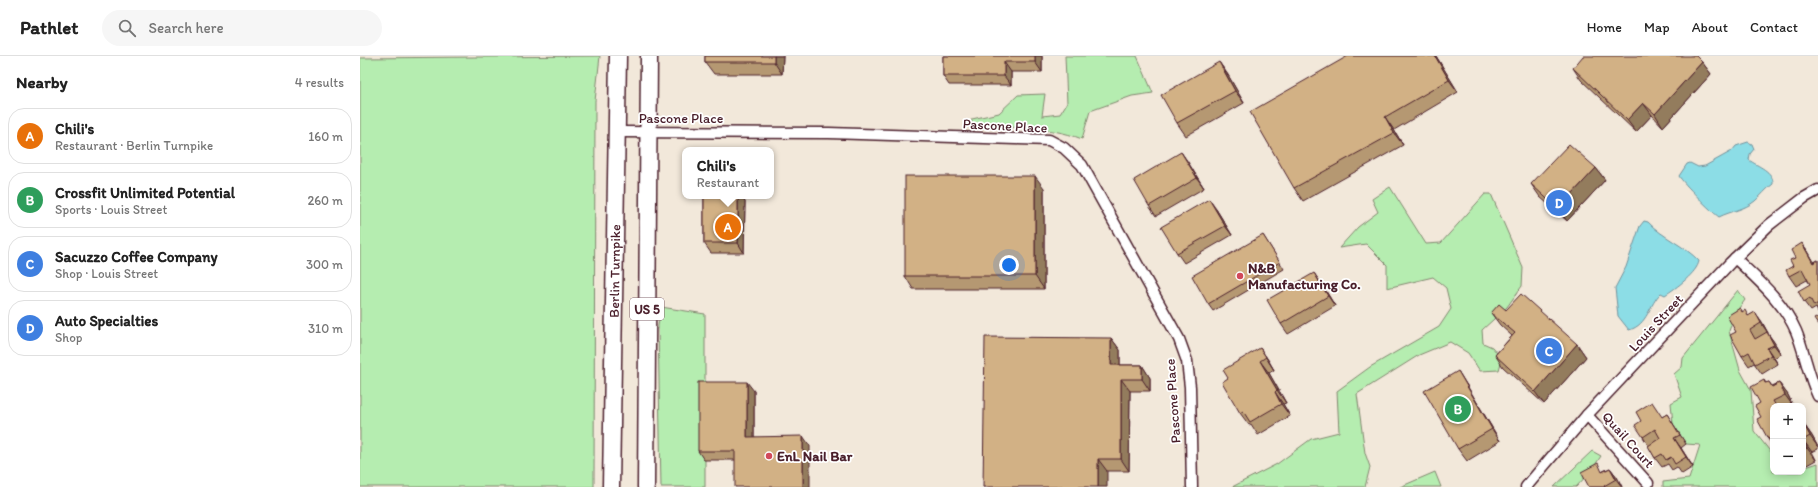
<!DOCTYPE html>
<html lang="en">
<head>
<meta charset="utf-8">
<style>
	body { margin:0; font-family:Itim,sans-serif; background:#f6f6f6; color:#222 }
	.controls { position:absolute; right:12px; bottom:12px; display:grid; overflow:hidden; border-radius:8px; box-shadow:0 2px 10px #0003 }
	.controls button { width:36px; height:36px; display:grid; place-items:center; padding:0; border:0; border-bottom:1px solid #e0e0e0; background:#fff; color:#222; font:20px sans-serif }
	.you { position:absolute; left:649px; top:209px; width:14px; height:14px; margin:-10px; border:3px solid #fff; border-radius:50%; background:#1a73e8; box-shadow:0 0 0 6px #1a73e833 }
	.badge { display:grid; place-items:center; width:26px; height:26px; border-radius:50%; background:#d1495b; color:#fff; font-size:13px; font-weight:700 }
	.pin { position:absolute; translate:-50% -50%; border:2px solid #fff; box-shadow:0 1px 4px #0006 }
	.popup { position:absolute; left:322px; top:91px; width:92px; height:52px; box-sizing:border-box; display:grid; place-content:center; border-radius:8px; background:#fff; filter:drop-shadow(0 1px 3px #0005); font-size:13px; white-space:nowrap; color:#767676 }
	.popup b { font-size:15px; color:#222 }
	.popup::after { content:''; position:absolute; left:50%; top:100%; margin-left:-8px; border:8px solid transparent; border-top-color:#fff }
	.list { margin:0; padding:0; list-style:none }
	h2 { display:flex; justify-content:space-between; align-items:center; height:52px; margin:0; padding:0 16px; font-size:17px }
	h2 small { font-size:13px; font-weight:400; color:#767676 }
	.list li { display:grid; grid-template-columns:26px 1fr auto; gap:12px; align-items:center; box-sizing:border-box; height:56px; margin:0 8px 8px; padding:0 8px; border:1px solid #e0e0e0; border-radius:16px }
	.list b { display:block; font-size:15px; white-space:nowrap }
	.list p { margin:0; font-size:13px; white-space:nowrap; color:#767676 }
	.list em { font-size:13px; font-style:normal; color:#767676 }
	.icon { flex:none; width:22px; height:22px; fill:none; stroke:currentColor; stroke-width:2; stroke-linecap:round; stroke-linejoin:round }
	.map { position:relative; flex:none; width:1458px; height:431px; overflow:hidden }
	header { display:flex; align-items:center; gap:24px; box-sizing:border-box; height:56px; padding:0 20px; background:#fff; border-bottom:1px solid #e0e0e0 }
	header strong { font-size:19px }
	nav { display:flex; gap:22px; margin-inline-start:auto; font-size:14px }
	.search { width:280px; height:36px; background:#f6f6f6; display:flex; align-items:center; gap:10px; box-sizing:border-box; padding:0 14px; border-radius:22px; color:#767676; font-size:15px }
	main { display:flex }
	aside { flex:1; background:#fff }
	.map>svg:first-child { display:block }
	.green { fill:#b5edb0; stroke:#80866e }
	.water { fill:#8cdde6; stroke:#72919b }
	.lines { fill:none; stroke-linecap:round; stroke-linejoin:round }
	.minor-casing { stroke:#4a1f2b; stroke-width:13 }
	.trunk-casing { stroke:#4a1f2b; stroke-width:19 }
	.minor { stroke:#fff; stroke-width:10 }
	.trunk { stroke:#fff; stroke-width:16 }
	.wall { fill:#b59872; stroke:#4a1f2b }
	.shaded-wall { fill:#937c5d; stroke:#4a1f2b }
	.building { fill:#d2b185; stroke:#4a1f2b }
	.poi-dot { fill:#d1495b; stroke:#fff; stroke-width:1.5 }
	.labels { text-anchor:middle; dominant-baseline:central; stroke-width:3.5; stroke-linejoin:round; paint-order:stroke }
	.shield { fill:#fff; stroke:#80626b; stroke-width:1 }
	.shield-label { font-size:13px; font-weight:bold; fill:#4a1f2b }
	.street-label { font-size:14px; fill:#4a1f2b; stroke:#fff }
	.poi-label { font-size:14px; font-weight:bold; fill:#4a1f2b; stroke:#fff; text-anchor:start }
</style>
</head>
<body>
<header>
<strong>Pathlet</strong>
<div class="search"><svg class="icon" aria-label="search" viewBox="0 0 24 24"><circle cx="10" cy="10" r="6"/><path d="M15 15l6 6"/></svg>Search here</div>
<nav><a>Home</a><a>Map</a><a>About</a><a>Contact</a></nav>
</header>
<main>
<aside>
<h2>Nearby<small>4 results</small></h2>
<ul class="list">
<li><span class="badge" style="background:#e8710a">A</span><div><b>Chili's</b><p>Restaurant · Berlin Turnpike</p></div><em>160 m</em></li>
<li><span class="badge" style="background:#2e9e5b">B</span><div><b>Crossfit Unlimited Potential</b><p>Sports · Louis Street</p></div><em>260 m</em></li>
<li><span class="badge" style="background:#3f7fe0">C</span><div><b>Sacuzzo Coffee Company</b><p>Shop · Louis Street</p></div><em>300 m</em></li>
<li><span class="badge" style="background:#3f7fe0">D</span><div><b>Auto Specialties</b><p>Shop</p></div><em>310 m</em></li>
</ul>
</aside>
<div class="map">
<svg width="1458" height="431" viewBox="0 0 1458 431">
	<rect width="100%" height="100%" fill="#f2e8da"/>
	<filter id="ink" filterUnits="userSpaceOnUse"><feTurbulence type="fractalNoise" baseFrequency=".025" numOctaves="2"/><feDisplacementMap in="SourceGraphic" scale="8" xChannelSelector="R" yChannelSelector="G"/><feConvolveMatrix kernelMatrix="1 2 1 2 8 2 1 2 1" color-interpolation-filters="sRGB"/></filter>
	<g filter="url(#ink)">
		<g class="green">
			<polygon points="240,0 235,45 234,431 0,431 0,2"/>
			<path d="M705 0H777L793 37 772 40 730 55 722 83C687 69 648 72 611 70L612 63 639 57 658 39 685 38 682 60 700 58 707 47Z"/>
			<polygon points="1030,131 1066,188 1081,187 1125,138 1131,138 1163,212 1162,230 1147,251 1122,274 1123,287 1132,291 1142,303 1139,314 1120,315 1108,297 1090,286 1059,299 997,338 1005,397 1010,411 1005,431 872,431 917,408 951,383 979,376 977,335 1010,311 1079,271 1091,253 1086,232 1073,221 1027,232 1027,209 1006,188 979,192 998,171 1018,156 1012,143"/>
			<polygon points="1378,234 1385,244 1376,256 1369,275 1380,314 1391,334 1394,375 1413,399 1413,416 1443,416 1443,412 1458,407 1458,431 1303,431 1303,426 1329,423 1340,389 1326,388 1313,368 1311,347 1322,341 1314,318 1322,311 1323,302"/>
			<polygon points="301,251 345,258 345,431 301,431 298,270"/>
			<polygon points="1232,395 1241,400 1231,415 1216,431 1194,431"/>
			<polygon points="1075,416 1081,431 1040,431"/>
		</g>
		<g class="water">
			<path d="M1388 86 1392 88 1394 93 1390 98 1389 104C1397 110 1414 115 1413 128 1406 133 1401 140 1395 145 1384 154 1371 155 1359 161 1352 156 1322 126 1319 120L1327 108 1330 107 1338 111 1345 110 1372 95 1376 90Z"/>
			<path d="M1284 165 1288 166C1303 182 1324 189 1339 205 1337 217 1316 232 1305 239L1301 237C1289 248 1288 269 1269 274L1258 260 1255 232 1266 211 1280 170Z"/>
		</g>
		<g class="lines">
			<g class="minor-casing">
				<g id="minor">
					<polyline points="258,76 469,77 689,84 704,92 722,109 819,283 827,305 830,331 832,431"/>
					<path d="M1375 202C1398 224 1423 245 1436 275 1445 297 1448 319 1458 340"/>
					<polyline points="1227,359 1288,427"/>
					<polyline points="1166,431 1227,359 1370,207 1409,169 1444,142 1458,134"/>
				</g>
			</g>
			<g class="trunk-casing">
				<g id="trunk">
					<path id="s1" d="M251 431 258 0"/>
					<polyline points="286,431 289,0"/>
				</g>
			</g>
			<use href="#minor" class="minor"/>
			<use href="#trunk" class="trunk"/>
		</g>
		<g class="wall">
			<polygon points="345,0 423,0 422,18 354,18 345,6"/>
			<polygon points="583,0 682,0 682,16 651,16 651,29 589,29 583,20"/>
			<polygon points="988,0 1076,0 1098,36 1034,74 1043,89 943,145 934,132"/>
			<polygon points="859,6 868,19 884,47 826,80 817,67"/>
			<polygon points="1342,6 1351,18 1303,71 1292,59 1276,76 1221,24 1213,12"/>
			<polygon points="821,96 844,132 796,160 789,150"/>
			<polygon points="1236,112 1245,124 1207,165 1180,141 1171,128"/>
			<polygon points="684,132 684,233 553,233 545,220"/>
			<polygon points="344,140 381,140 385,146 384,197 351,197 344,187"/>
			<polygon points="856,153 872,179 824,207 817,197"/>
			<polygon points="903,179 924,213 853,255 848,248"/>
			<polygon points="1442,187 1449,197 1454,206 1458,204 1458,257 1457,254 1456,252 1451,255 1444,246 1450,228 1447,224 1436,230 1429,220 1435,202"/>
			<polygon points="961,227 975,250 928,278 921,268"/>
			<polygon points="1380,252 1383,256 1389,260 1395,256 1402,266 1408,277 1407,277 1414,286 1421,298 1414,302 1418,308 1402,318 1394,307 1389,310 1382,300 1376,276"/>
			<polygon points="1146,254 1217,288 1226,301 1184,348 1143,311 1135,299 1152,280 1140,269 1131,257"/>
			<polygon points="751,282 760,294 760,309 782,309 790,322 790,335 770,335 769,415 747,415 623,431"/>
			<polygon points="900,292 914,314 909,317 926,347 923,348 930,360 898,379 891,368 889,369 880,357 868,322"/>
			<polygon points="1404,324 1406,327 1409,326 1412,330 1419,327 1428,339 1433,350 1413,350 1413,390 1408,383 1400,347"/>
			<polygon points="1106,328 1140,385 1107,405 1098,393"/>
			<polygon points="394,335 394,381 450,390 375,404 344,404 338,395"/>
			<polygon points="1307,358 1326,388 1321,392 1333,411 1322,418 1317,411 1312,414 1308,408 1302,411 1295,402 1288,389 1283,381 1281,365 1302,361"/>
			<polygon points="1443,367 1452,380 1458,391 1458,393 1452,396 1456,404 1443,411"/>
			<polygon points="1250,412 1257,421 1262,431 1229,431 1243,415"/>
		</g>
		<g class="shaded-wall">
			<polygon points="414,0 423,0 422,18 414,6"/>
			<polygon points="675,0 682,0 682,16 675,6"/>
			<polygon points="1075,0 1076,0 1098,36 1089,24"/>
			<polygon points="644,6 651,16 651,29 644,20"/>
			<polygon points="859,6 868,19 884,47 875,35"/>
			<polygon points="1342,6 1351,18 1303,71 1295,58"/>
			<polygon points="1283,47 1292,59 1276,76 1267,64"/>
			<polygon points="1025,61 1034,74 1043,89 1034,77"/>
			<polygon points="821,96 828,106 844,132 837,122"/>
			<polygon points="1236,112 1245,124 1207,165 1198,153"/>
			<polygon points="675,120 684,132 684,233 675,220"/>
			<polygon points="378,140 381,140 385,146 384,197 378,187"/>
			<polygon points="849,143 856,153 872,179 865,170"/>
			<polygon points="1442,187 1449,197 1458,213 1453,207"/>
			<polygon points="954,217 961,227 975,250 968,240"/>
			<polygon points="1395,256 1402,266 1408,277 1401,267"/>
			<polygon points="1407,276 1414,286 1421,298 1414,289"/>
			<polygon points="751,282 760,294 760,321 751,309"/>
			<polygon points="1217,288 1226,301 1184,348 1175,336"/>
			<polygon points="900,292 909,305 914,314 906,301"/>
			<polygon points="1407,292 1414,302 1418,308 1411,299"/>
			<polygon points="900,305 909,317 926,347 917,334"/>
			<polygon points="782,309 790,322 790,335 782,323"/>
			<polygon points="1098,315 1106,328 1140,385 1132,373"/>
			<polygon points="761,323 770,335 769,415 761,403"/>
			<polygon points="387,326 394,335 394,390 387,381"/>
			<polygon points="1419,327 1428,339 1433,350 1425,339"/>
			<polygon points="915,336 923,348 930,360 921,348"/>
			<polygon points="1443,367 1452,380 1458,391 1450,380"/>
			<polygon points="443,380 450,390 450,431 443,431"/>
			<polygon points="1314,382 1321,392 1333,411 1326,401"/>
			<polygon points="1443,384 1452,396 1456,404 1447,392"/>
			<polygon points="738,403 747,415 747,431 738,431"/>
			<polygon points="1250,412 1257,421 1262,431 1256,423"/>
		</g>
		<g class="building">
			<rect x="345" y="0" width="69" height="6"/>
			<polygon points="583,0 675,0 675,6 644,6 644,20 583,20"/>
			<polygon points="988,0 1075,0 1089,24 1025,61 1034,77 934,132 890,56"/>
			<polygon points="1223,0 1336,0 1342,6 1295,58 1283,47 1267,64 1213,12"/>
			<polygon points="859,6 875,35 817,67 801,39"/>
			<polygon points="1209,88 1236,112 1198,153 1171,128"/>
			<polygon points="821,96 837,122 789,150 774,124"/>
			<rect x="545" y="120" width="130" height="100"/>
			<rect x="344" y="140" width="34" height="47"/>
			<polygon points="849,143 865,170 817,197 801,171"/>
			<polygon points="903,179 920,206 848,248 832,220"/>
			<polygon points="1442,187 1453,207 1458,204 1458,247 1454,250 1450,242 1444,246 1438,235 1450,228 1442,213 1429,220 1426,214 1433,210 1430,204 1435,202 1431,194"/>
			<polygon points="954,217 968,240 921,268 907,244"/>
			<polygon points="1161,238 1217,288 1175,336 1135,299 1155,277 1131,257 1139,248 1146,254"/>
			<polygon points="1380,252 1382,256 1385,254 1388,260 1395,256 1401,267 1390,274 1395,283 1407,276 1414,289 1407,292 1411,299 1395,308 1389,296 1382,300 1370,279 1376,276 1367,260"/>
			<polygon points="1458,261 1458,269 1454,263"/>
			<polygon points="625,281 751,282 751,309 782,309 782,323 761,323 761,403 738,403 738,431 623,431"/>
			<polygon points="900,292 906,301 900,305 917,334 915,336 921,348 890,366 883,355 880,357 862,326 868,322 863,314"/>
			<polygon points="1098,315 1132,373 1098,393 1064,335"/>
			<polygon points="1404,324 1405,327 1409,326 1412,331 1419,327 1425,339 1413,345 1416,350 1413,350 1413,381 1408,383 1397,363 1401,361 1395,350 1400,347 1391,331"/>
			<polygon points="338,326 387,326 387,381 443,380 443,431 375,431 375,395 338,395"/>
			<polygon points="1292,346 1302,361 1307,358 1320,379 1314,382 1326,401 1315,408 1311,401 1306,404 1302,398 1295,402 1288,390 1300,382 1295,373 1283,381 1275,369 1281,365 1276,356"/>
			<polygon points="1443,367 1450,380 1443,384 1447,392 1443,394"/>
			<polygon points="1238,407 1242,416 1250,412 1256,423 1244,430 1245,431 1229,431 1221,416"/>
		</g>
	</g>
	<g class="poi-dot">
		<circle cx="880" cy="220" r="4"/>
		<circle cx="409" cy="400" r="4"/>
	</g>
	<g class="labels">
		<rect class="shield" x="270" y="242" width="34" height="22" rx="3"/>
		<g class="shield-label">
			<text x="287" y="253">US 5</text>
		</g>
		<g class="street-label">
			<text x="321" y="62">Pascone Place</text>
			<text transform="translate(645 70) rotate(3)">Pascone Place</text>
			<text stroke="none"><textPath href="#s1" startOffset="216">Berlin Turnpike</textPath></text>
			<text transform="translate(1296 267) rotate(-47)">Louis Street</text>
			<text transform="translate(813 345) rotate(-94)">Pascone Place</text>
			<text transform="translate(1268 384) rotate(48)">Quail Court</text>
		</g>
		<g class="poi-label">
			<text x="888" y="212">N&amp;B<tspan x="888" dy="16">Manufacturing Co.</tspan></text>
			<text x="417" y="400">EnL Nail Bar</text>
		</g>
	</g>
</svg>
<div class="controls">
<button>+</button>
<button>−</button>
</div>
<div class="you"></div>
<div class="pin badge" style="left:368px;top:171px;background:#e8710a">A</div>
<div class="popup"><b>Chili's</b>Restaurant</div>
<div class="pin badge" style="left:1098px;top:353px;background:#2e9e5b">B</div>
<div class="pin badge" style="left:1189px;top:295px;background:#3f7fe0">C</div>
<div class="pin badge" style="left:1199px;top:147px;background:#3f7fe0">D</div>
</div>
</main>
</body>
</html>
